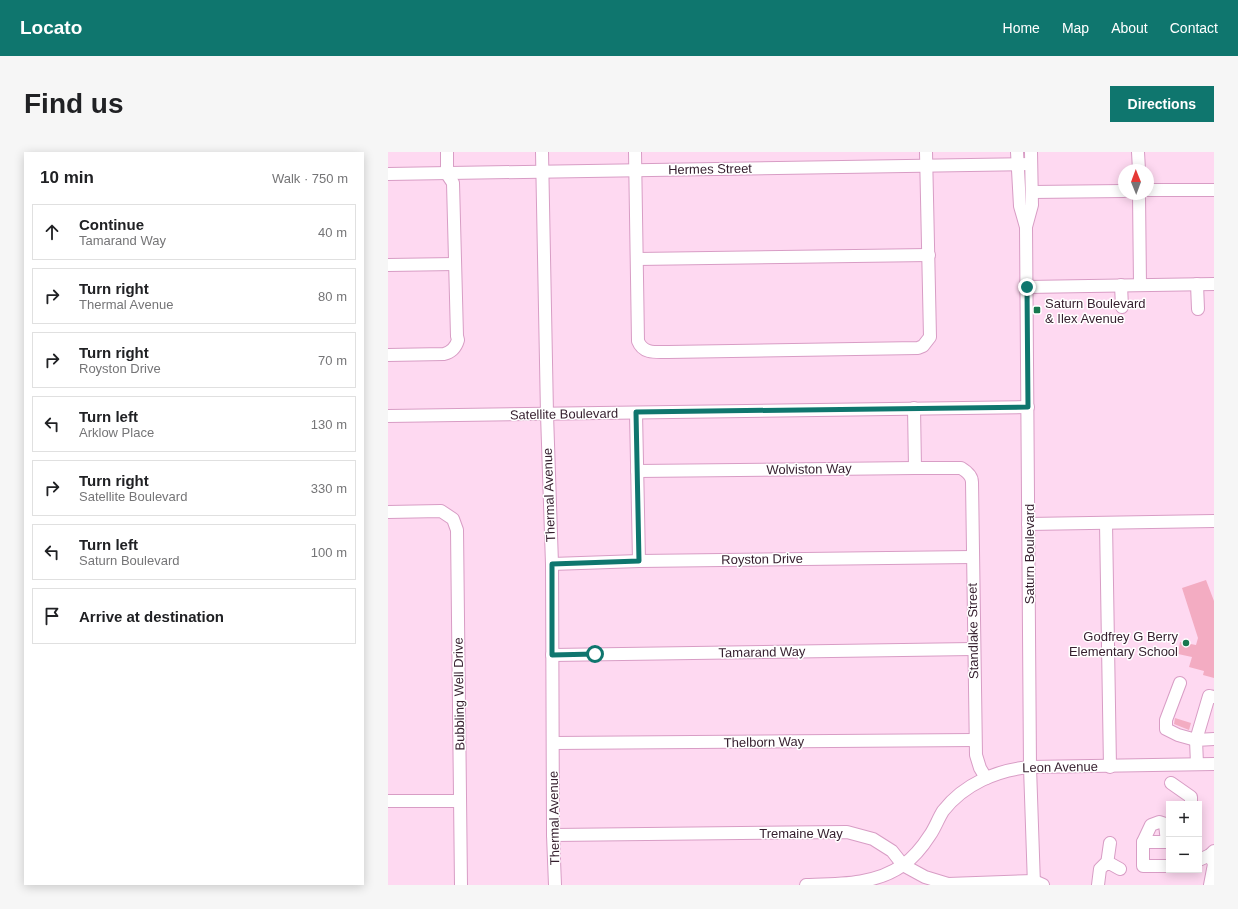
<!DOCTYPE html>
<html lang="en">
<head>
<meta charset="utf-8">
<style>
	body { margin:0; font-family:Helvetica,sans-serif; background:#f6f6f6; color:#202124 }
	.controls { position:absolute; right:12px; bottom:12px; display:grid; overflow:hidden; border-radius:0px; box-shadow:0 2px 10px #0003 }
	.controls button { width:36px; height:36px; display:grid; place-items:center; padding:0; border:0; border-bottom:1px solid #e0e0e0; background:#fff; color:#202124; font:20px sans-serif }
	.compass { position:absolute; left:730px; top:12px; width:36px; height:36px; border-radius:50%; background:#fff; box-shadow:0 2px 10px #0003; rotate:359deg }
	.stop { position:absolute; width:12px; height:12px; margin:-9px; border:3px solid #0f766e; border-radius:50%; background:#fff }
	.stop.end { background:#0f766e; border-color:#fff; box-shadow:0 1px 4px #0008 }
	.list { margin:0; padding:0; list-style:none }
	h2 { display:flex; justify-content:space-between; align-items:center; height:52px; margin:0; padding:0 16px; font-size:17px }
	h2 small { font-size:13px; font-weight:400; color:#757577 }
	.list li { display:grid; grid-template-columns:26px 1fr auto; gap:12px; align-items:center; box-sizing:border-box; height:56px; margin:0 8px 8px; padding:0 8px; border:1px solid #e0e0e0; border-radius:0px }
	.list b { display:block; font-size:15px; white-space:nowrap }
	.list p { margin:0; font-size:13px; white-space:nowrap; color:#757577 }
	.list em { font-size:13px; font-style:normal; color:#757577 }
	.icon { flex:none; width:22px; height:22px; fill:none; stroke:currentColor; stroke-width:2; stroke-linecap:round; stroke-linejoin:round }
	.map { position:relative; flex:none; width:826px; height:733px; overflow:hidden; border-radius:0px }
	header { display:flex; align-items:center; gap:24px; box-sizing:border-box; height:56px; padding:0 20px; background:#0f766e; color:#fff }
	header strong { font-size:19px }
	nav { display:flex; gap:22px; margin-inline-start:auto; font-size:14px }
	.intro { display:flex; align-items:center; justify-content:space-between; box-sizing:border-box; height:96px; padding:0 24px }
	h1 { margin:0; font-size:28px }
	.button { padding:10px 18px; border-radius:0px; background:#0f766e; color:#fff; font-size:14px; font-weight:700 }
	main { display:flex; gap:24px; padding:0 24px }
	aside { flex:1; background:#fff; border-radius:0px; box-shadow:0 2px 10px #0003 }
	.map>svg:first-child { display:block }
	.building { fill:#f3acc2 }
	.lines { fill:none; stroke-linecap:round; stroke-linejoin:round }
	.minor-casing { stroke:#d89dc5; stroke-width:14 }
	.minor { stroke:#fff; stroke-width:12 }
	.route { stroke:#0f766e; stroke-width:5 }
	.poi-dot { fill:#19784f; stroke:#fff; stroke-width:1.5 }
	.labels { text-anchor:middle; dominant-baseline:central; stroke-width:3; stroke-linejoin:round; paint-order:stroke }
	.street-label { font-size:13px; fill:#341e2d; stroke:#fff }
	.poi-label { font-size:13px; fill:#341e2d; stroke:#fff; text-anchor:start }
</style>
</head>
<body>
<header>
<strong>Locato</strong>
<nav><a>Home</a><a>Map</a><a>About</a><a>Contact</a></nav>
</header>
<div class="intro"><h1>Find us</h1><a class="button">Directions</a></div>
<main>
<aside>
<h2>10 min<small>Walk · 750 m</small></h2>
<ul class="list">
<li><svg class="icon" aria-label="ahead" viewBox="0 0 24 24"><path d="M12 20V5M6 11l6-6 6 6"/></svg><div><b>Continue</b><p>Tamarand Way</p></div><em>40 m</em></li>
<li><svg class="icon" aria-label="right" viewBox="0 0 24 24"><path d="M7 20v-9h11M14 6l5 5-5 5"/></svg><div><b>Turn right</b><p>Thermal Avenue</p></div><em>80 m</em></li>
<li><svg class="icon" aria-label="right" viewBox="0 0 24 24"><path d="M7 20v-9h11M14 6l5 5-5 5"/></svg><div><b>Turn right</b><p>Royston Drive</p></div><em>70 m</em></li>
<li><svg class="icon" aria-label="left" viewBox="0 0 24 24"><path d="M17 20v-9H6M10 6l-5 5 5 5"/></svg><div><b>Turn left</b><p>Arklow Place</p></div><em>130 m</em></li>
<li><svg class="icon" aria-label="right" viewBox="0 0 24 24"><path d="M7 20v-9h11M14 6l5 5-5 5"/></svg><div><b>Turn right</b><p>Satellite Boulevard</p></div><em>330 m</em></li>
<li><svg class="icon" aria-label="left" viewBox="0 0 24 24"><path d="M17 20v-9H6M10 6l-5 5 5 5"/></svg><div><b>Turn left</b><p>Saturn Boulevard</p></div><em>100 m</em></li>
<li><svg class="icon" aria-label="arrive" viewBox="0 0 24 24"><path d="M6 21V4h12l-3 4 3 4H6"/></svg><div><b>Arrive at destination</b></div></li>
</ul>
</aside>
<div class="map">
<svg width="826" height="733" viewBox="0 0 826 733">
	<rect width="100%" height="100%" fill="#fed9f1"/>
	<g class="building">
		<polygon points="818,428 826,449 826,526 815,523 816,519 801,515 804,505 790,502 792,490 808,493 810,486 794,436"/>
		<polygon points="787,566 803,571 801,578 786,572"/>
	</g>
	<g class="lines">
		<g class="minor-casing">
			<g id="minor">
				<polyline points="59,0 59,22"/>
				<polyline points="154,0 159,262 164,412 165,683 167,733"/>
				<path d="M247 0 250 189C255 202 268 200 280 200L530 196 535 194 542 185 538 0"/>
				<polyline points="629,0 632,54 638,75"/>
				<polyline points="643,0 644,53 638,75 642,615 646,733"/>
				<polyline points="750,0 751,18"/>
				<polyline points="0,22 643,12"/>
				<polyline points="760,38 826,38"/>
				<polyline points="644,40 736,39"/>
				<polyline points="751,42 752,133"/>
				<polyline points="249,107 541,103"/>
				<polyline points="0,113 67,112"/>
				<polyline points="809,132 810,157"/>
				<polyline points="733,133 734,155"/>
				<polyline points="639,135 826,132"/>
				<path d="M0 203 56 202C64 200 68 195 70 188L69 184 65 31 59 22"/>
				<polyline points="526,256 527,316"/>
				<polyline points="248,261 251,409"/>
				<polyline points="0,264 640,255"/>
				<path d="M249 319 527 316H573C578 319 584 323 584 330L588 603 592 616 598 626"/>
				<polyline points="0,360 53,359 65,367 69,378 73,733"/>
				<polyline points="718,371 722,615"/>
				<polyline points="640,372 826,369"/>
				<polyline points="164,412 251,409 584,405"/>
				<polyline points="164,503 585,497"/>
				<polyline points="792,531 778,568 778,577 790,583 808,588 821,544 826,545"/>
				<polyline points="165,591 587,588"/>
				<polyline points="809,612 808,588 826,587"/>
				<polyline points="783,631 803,645 803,652"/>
				<polyline points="0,649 72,649"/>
				<polyline points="165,683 459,680 485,687 504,699 515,713 537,725 560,732 646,729 655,733"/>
				<polyline points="755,690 763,673 771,670 777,672 779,690"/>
				<polyline points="781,690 755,690 755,714 781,714"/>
				<polyline points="822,703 826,712 822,733"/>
				<polyline points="811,708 822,703 826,699"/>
				<polyline points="719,712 722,691"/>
				<path d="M418 733C451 732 487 733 515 713 525 706 535 694 542 683 547 676 550 667 555 659 576 632 609 618 642 615L826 612"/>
				<polyline points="710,733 712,717 717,712 723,712 732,717"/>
			</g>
		</g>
		<use href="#minor" class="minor"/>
	</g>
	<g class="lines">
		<polyline class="route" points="207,502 164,503 164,412 251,409 248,260 640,255 639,135"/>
	</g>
	<g class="poi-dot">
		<rect x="645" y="154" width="8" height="8" rx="2"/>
		<circle cx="798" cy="491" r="4"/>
	</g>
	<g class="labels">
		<g class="street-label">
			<text transform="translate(322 17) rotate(-1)">Hermes Street</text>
			<text transform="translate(176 262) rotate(-1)">Satellite Boulevard</text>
			<text transform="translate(421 317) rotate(-1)">Wolviston Way</text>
			<text transform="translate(161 343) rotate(-92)">Thermal Avenue</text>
			<text transform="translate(641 402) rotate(-90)">Saturn Boulevard</text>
			<text transform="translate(374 407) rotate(-1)">Royston Drive</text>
			<text transform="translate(585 479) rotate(-91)">Standlake Street</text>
			<text transform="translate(374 500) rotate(-1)">Tamarand Way</text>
			<text transform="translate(71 542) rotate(-91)">Bubbling Well Drive</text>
			<text transform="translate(376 590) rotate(-1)">Thelborn Way</text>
			<text transform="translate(672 615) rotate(-1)">Leon Avenue</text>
			<text transform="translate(166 666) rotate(-91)">Thermal Avenue</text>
			<text x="413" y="681">Tremaine Way</text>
		</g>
		<g class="poi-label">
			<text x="657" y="151">Saturn Boulevard<tspan x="657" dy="15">&amp; Ilex Avenue</tspan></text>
			<text x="790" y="484" text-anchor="end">Godfrey G Berry<tspan x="790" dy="15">Elementary School</tspan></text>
		</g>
	</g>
</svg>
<div class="controls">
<button>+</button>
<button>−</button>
</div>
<svg class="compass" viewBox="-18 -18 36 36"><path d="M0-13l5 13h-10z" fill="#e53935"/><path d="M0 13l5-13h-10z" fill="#757577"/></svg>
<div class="stop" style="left:207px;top:502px"></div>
<div class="stop end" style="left:639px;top:135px"></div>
</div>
</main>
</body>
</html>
